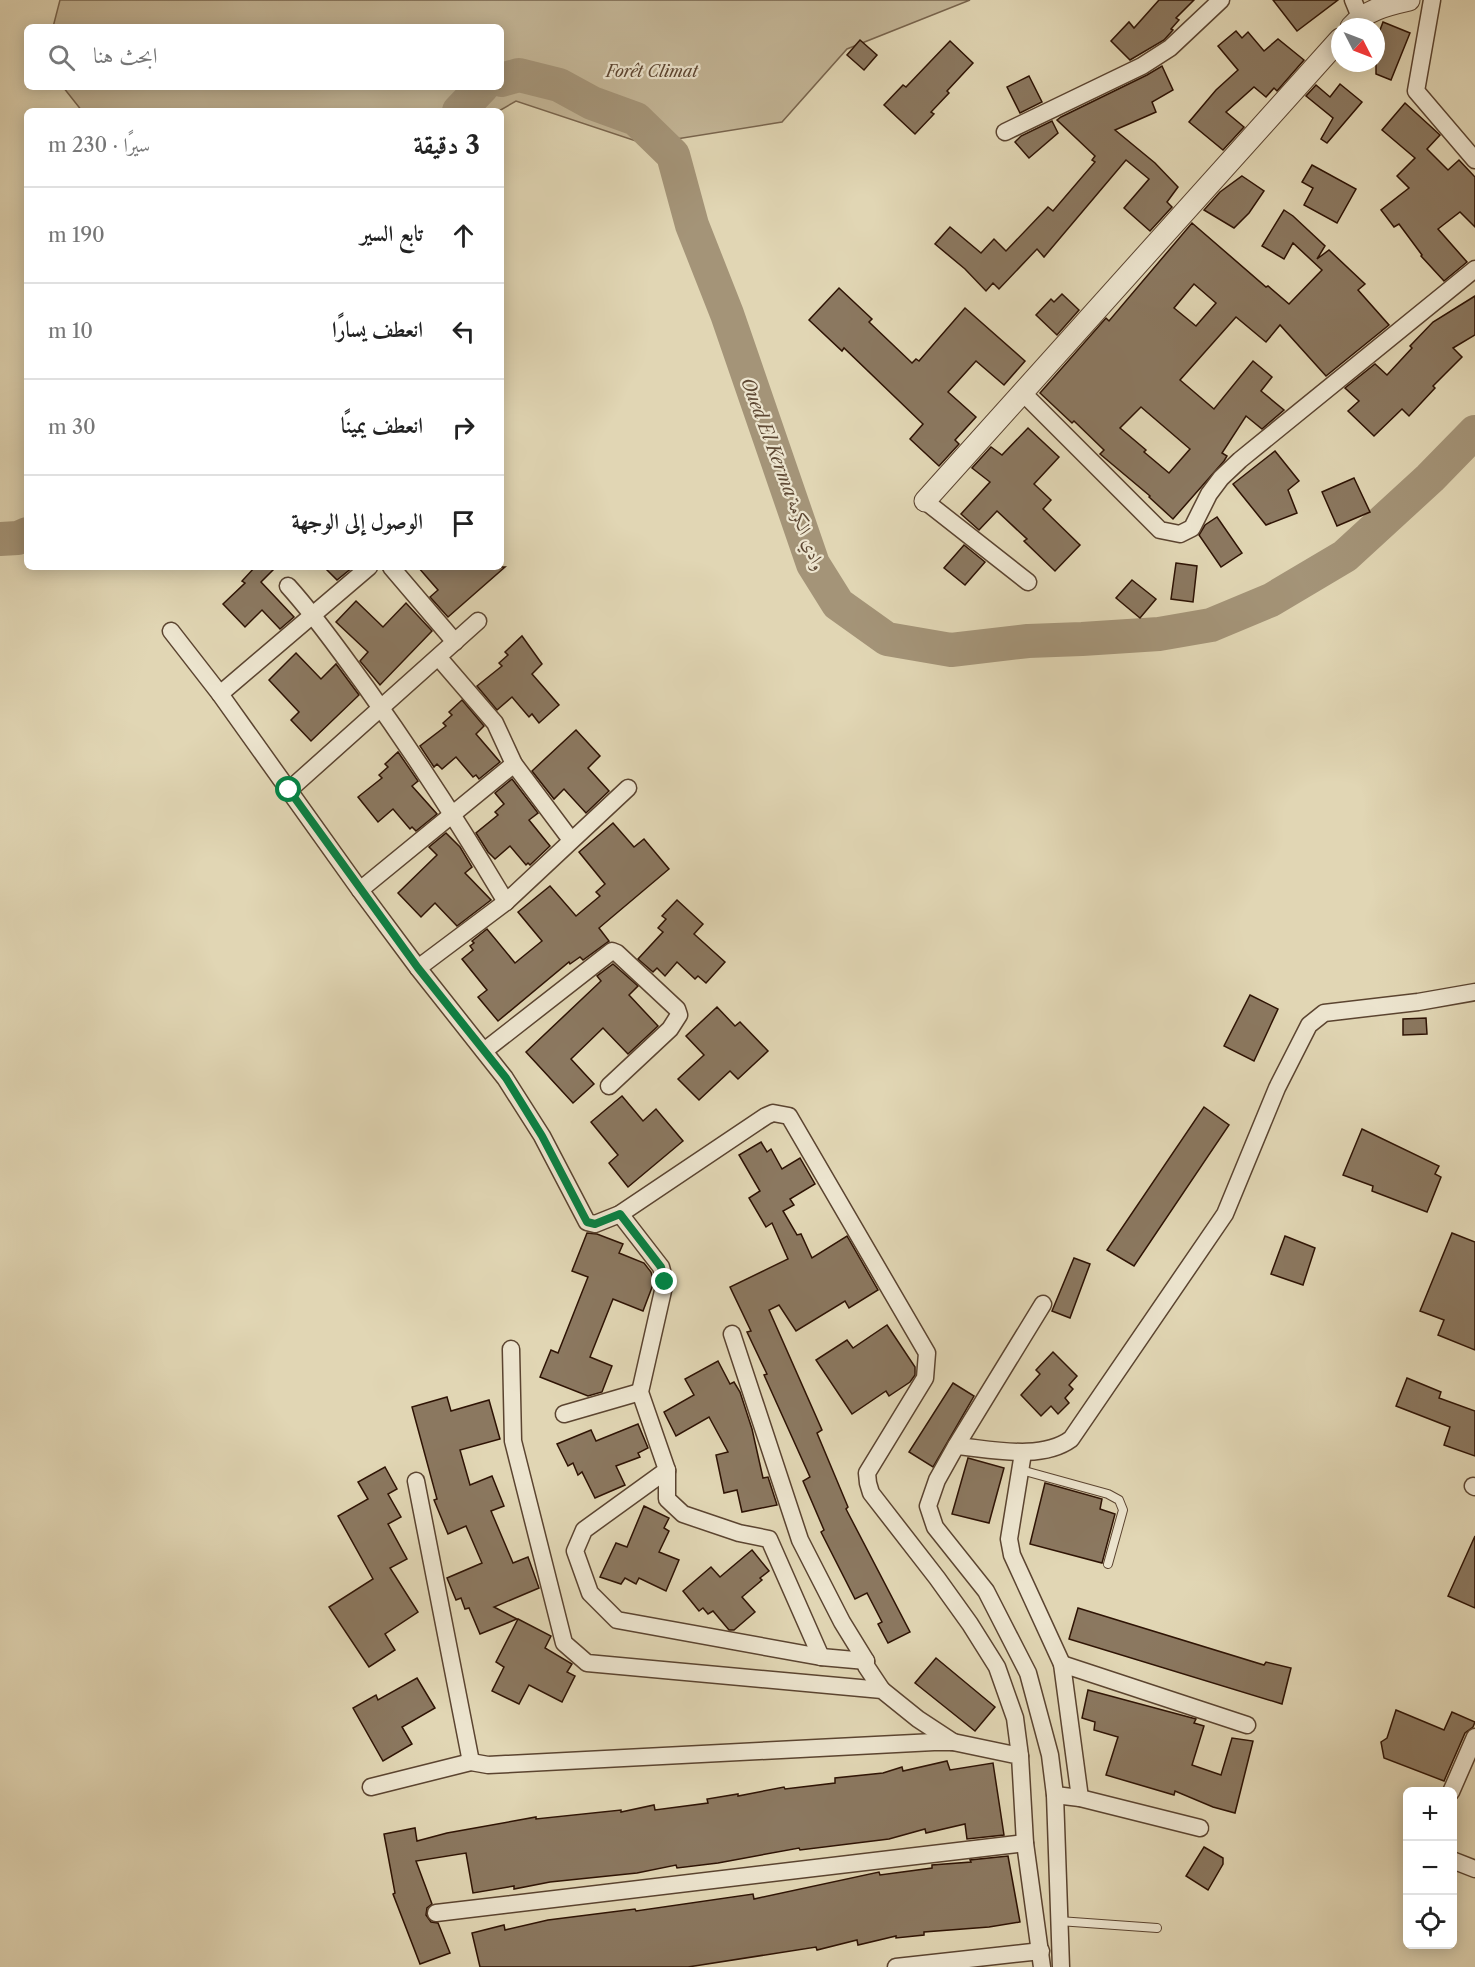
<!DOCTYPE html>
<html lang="ar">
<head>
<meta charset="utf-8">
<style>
	body { margin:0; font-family:"Libre Caslon Text",Amiri,serif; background:#f6f6f6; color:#222; direction:rtl }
	.controls { position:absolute; right:18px; bottom:18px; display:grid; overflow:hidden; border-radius:9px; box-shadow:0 3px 15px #0003 }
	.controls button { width:54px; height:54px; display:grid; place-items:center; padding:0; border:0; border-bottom:2px solid #e0e0e0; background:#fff; color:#222; font:30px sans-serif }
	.compass { position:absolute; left:1331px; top:18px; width:54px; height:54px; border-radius:50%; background:#fff; box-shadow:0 3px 15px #0003; rotate:132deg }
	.stop { position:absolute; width:18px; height:18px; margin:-14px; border:4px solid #0b8043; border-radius:50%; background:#fff }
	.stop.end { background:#0b8043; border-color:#fff; box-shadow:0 2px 6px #0008 }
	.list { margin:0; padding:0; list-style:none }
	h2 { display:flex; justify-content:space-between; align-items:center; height:78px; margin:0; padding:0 24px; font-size:26px }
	h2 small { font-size:20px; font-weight:400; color:#767676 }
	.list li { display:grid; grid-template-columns:39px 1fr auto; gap:18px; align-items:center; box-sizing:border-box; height:96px; padding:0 24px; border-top:2px solid #e0e0e0 }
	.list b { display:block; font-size:22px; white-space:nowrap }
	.list em { font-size:20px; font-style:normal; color:#767676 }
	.icon { flex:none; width:33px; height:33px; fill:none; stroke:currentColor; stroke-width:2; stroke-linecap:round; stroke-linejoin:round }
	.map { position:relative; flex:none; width:1475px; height:1967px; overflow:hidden; direction:ltr }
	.search { position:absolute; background:#fff; box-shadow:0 3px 15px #0003; left:24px; top:24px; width:480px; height:66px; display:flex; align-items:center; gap:15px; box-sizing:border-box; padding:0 21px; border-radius:9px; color:#767676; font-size:22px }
	.panel { position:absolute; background:#fff; box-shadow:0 3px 15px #0003; left:24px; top:108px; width:480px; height:462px; border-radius:9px; direction:rtl }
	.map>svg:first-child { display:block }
	.green { fill:#c3b596; stroke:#78644d; stroke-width:1.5 }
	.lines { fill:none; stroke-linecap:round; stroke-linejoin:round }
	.river { stroke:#a49478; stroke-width:34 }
	.building { fill:#8b7860; stroke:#2e1304; stroke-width:1.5; fill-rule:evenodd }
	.service-casing { stroke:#5b4430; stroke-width:10 }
	.minor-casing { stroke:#5b4430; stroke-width:19 }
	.tertiary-casing { stroke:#5b4430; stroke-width:23 }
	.service { stroke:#ece4ce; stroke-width:8 }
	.minor { stroke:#ece4ce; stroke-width:16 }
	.tertiary { stroke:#ece4ce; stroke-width:21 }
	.route { stroke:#0b8043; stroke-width:8 }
	.labels { text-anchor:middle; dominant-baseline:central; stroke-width:4.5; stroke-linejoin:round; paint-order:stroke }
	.park-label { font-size:16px; font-style:italic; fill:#5b4430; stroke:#ece4ce }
	.water-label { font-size:18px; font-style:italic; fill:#5d4732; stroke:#ece4ce }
</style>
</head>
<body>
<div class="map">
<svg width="1475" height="1967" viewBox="0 0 1475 1967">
	<rect width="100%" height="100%" fill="#e1d6b4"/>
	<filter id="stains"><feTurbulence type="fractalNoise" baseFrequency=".00333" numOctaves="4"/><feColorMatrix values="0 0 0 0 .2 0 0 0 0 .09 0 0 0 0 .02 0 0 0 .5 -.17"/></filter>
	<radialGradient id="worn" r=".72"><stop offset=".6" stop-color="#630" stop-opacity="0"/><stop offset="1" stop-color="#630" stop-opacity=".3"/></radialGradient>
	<polygon class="green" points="60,0 970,0 847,49 782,122 645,144 516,101 499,111 82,111 63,87 501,87 501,27 53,27"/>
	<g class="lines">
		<g class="river">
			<polyline points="501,80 519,75 559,85 592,103 636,119 673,155 692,225 727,314 813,564 838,604 887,639 951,650 1028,641 1082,639 1159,634 1211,625 1271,600 1345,556 1430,478 1475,432"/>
			<polyline points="459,111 482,87"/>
			<polyline points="0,539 18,538 27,534"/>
		</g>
	</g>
	<g class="building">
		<polygon points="1159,0 1194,0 1176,18 1179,20 1171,29 1173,30 1164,40 1130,60 1111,41 1129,22 1134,28"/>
		<polygon points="1273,0 1338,0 1297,31"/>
		<polygon points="1383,22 1410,33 1391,80 1376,74 1376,41"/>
		<polygon points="1236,31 1242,38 1248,32 1264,51 1278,39 1304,60 1277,91 1274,88 1266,97 1254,87 1226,112 1244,127 1223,150 1189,122 1216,90 1238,70 1218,46"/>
		<polygon points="860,40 877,55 864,70 847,55"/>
		<polygon points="950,41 973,63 947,91 949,93 931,112 934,114 915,134 884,105 903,85 906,87"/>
		<polygon points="1162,66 1173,90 1152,102 1156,112 1115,130 1155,163 1178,187 1167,202 1172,207 1150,231 1124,208 1149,179 1126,160 1044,257 1037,249 999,289 993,283 986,291 965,269 935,244 950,227 981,253 994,239 1006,251 1048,207 1053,211 1095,162 1092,160 1095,156 1057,120 1061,117 1147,75"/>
		<polygon points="1029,76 1042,102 1020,113 1007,87"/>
		<polygon points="1340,84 1362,102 1327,143 1321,139 1333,118 1306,96 1316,85 1330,97"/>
		<polygon points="1405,103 1440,135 1427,149 1448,170 1459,160 1475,177 1475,227 1460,212 1438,229 1467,262 1444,281 1421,256 1422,255 1399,224 1394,227 1381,210 1409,188 1397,176 1415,158 1382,130"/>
		<polygon points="1052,121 1058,133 1029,158 1015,142 1021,136"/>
		<polygon points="1312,165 1356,189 1337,223 1304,205 1313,188 1302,182"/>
		<polygon points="1242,176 1264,191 1249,213 1234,228 1204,210 1220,192"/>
		<path d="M1284 210 1293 216 1325 246 1317 259 1329 250 1365 284 1358 290 1389 325 1326 376 1280 325 1266 342 1236 317 1180 380 1214 409 1253 361 1272 377 1261 391 1284 410 1262 429 1246 416 1222 453 1227 456 1224 461 1173 519 1149 497 1150 496 1100 454 1104 450 1074 421 1072 423 1040 393 1106 318 1109 321 1192 223 1266 287 1268 286 1289 304 1322 270 1293 243 1284 259 1262 246ZM1194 284 1216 303 1196 326 1174 308ZM1141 407 1190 449 1169 473 1144 452 1146 450 1120 428Z"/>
		<polygon points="839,288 872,319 869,322 912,363 916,359 919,361 965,308 1025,361 1004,385 976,361 948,392 976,417 955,440 959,444 939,466 910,439 923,424 844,348 842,351 809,320"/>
		<polygon points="1062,294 1079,310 1057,335 1036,315 1051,299 1054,302"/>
		<polygon points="1475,296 1475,335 1453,348 1462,357 1433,386 1435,388 1409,416 1402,409 1374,436 1348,411 1359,401 1345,388 1375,364 1387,375 1412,348 1410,346 1433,322"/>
		<polygon points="1028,428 1059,457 1034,484 1051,500 1043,509 1080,545 1055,571 1024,541 1027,539 997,511 979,530 961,514 990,482 972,468 991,447 1002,455"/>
		<polygon points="1275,451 1299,481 1288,490 1297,513 1266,525 1233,484"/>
		<polygon points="1354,478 1370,512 1337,526 1322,492"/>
		<polygon points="1217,517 1242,553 1221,567 1199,535 1205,525"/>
		<polygon points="964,545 985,562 965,585 944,568"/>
		<polygon points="1176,563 1197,566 1193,602 1171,599"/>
		<polygon points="255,567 276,567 261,582 294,617 280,629 262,610 245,627 223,604 245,583 242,581"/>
		<polygon points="324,567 353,567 337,580"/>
		<polygon points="418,567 505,567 448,617 430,597 438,590"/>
		<polygon points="1132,580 1156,599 1140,618 1116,598"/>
		<polygon points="356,601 383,627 406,603 432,631 380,685 360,661 368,652 336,622"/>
		<polygon points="522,636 542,664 532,674 559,705 539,723 532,714 529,717 512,697 497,710 477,686 502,666 499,663 508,655 505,652"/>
		<polygon points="296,653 321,679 336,664 359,695 311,741 291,720 299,712 269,680"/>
		<polygon points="462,700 484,726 476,734 500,762 479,779 476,775 473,777 456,757 442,769 437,764 434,767 420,746 446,726 443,723 452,715 449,712"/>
		<polygon points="576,730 600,756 588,768 609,791 586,813 564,789 554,799 532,771"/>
		<polygon points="398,752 418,781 412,786 437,814 416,831 412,827 410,829 393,809 378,822 358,797 382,778 379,775 388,767 385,764"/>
		<polygon points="512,779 538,813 529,820 550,846 530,865 528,863 526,865 510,846 495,859 488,852 476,833 498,815 495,812 504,804 495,793"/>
		<polygon points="613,823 634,847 644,839 669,869 599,928 609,941 583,960 580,957 570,964 569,962 498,1021 478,997 487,990 462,959 473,950 470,946 474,943 472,941 487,929 515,963 542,941 518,912 550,886 576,916 600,896 596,892 605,884 579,852"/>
		<polygon points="446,833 460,847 472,867 465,873 491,900 457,926 435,903 421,917 398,893 437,855 429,847"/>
		<polygon points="677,900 703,924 694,934 725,962 706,983 698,976 695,979 677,962 665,976 657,968 653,972 638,959 663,932 658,928 666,919 662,916"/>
		<polygon points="613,964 638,986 629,995 658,1026 628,1054 603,1028 571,1059 594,1084 573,1103 526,1052 601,981 597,976"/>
		<polygon points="1250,995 1278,1009 1254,1061 1224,1046"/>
		<polygon points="717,1007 735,1026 740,1022 768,1051 738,1079 730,1071 699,1100 678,1079 704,1055 686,1036"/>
		<polygon points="1426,1018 1427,1034 1403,1035 1403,1019"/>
		<polygon points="622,1096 643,1121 656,1109 683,1141 628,1187 609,1163 618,1155 591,1122"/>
		<polygon points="1204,1107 1229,1125 1134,1266 1107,1250"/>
		<polygon points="1362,1129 1439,1166 1435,1174 1441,1177 1427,1212 1372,1191 1373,1186 1343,1175"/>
		<polygon points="761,1142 767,1152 771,1149 782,1169 800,1158 815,1184 790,1199 794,1205 783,1211 797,1235 801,1234 812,1258 847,1236 878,1290 849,1308 845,1301 796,1331 779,1305 769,1310 822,1430 817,1433 848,1507 846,1509 910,1632 888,1643 878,1624 882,1622 867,1593 855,1599 821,1532 824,1530 803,1481 810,1477 764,1375 767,1374 747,1332 751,1331 730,1287 788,1259 772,1223 766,1227 749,1198 760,1191 739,1155"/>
		<polygon points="587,1233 597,1234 623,1244 619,1253 644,1263 651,1272 654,1282 643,1311 613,1299 590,1357 612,1366 602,1392 588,1396 540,1377 551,1350 558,1353 588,1277 572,1271"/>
		<polygon points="1452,1233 1475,1242 1475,1350 1438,1335 1444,1320 1420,1311"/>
		<polygon points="1285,1236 1315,1248 1303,1285 1271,1274"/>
		<polygon points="1074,1258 1090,1264 1070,1318 1052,1311"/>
		<polygon points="887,1325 915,1367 915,1375 910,1382 889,1396 886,1391 852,1414 816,1360 847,1340 853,1348"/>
		<polygon points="1053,1352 1077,1376 1069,1385 1073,1389 1065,1398 1069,1403 1058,1414 1051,1406 1041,1416 1021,1395 1040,1374 1036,1370"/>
		<polygon points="718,1361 730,1384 734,1382 740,1392 752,1429 763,1478 768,1477 777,1505 742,1512 737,1490 724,1493 716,1455 728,1452 709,1417 676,1436 664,1412 694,1395 685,1379"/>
		<polygon points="1407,1378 1441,1392 1439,1398 1475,1411 1475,1456 1444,1445 1450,1427 1396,1406"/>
		<polygon points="953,1383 974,1396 933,1467 909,1452"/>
		<polygon points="447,1397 451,1411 489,1400 500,1439 460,1450 470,1485 492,1476 504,1506 491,1511 513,1563 528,1557 539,1588 494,1607 517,1619 480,1634 469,1608 465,1609 461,1598 456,1600 447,1578 482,1563 466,1526 448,1534 434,1500 437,1499 412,1407"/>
		<polygon points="638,1424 648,1448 638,1453 640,1457 616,1466 625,1485 595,1498 582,1472 578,1475 573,1463 568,1466 557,1444 591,1430 596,1441"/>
		<polygon points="968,1458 1004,1468 989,1523 952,1514"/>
		<polygon points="385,1467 397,1489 388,1494 401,1517 388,1524 407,1559 390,1568 418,1612 385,1634 395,1650 369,1667 329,1607 373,1579 338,1516 368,1499 358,1482"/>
		<polygon points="1045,1483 1102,1499 1100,1509 1115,1514 1102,1563 1030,1544"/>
		<polygon points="644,1506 669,1518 664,1528 669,1531 659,1552 679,1560 666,1591 639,1578 636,1584 625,1578 621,1584 600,1577 616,1543 627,1547"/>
		<polygon points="1475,1536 1475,1608 1448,1596"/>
		<polygon points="752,1550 769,1571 760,1578 762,1580 742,1597 755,1612 734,1630 729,1630 713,1611 708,1614 703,1608 699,1611 683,1591 711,1567 720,1577"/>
		<polygon points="1078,1608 1264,1665 1266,1662 1291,1668 1282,1704 1069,1639"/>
		<polygon points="518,1619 551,1636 545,1648 572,1664 567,1672 575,1676 562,1702 529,1685 519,1704 492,1691 504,1667 496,1662"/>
		<polygon points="936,1658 995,1707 975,1731 915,1683"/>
		<polygon points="417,1678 435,1708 402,1727 412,1744 383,1761 353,1708 376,1695 378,1700"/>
		<polygon points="1088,1690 1196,1719 1194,1723 1204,1726 1192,1765 1221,1775 1232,1738 1253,1741 1235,1813 1213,1807 1175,1791 1174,1795 1106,1775 1118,1737 1094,1730 1095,1722 1082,1718"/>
		<polygon points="1396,1710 1444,1730 1452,1712 1475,1722 1473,1727 1465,1733 1444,1781 1384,1758 1381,1742 1387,1738"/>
		<polygon points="947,1761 950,1770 993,1763 1004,1835 967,1839 965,1824 926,1833 925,1829 889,1839 800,1850 799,1848 718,1863 677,1868 676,1865 637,1873 550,1882 514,1889 514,1886 473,1893 466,1853 416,1861 432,1904 427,1908 426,1915 431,1922 438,1923 450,1953 420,1964 393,1894 395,1893 384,1834 415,1828 417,1841 447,1833 536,1817 536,1819 621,1810 621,1812 654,1805 655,1810 708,1803 707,1799 738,1794 738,1796 784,1787 785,1789 835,1783 835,1778 883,1773 902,1767 903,1771"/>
		<polygon points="1204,1847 1223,1858 1223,1864 1208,1890 1186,1876"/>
		<polygon points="1008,1856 1020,1922 989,1927 924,1932 924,1935 896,1938 896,1936 858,1945 857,1940 817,1950 816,1947 688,1967 480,1967 472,1933 504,1925 505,1930 548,1920 635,1909 636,1911 753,1894 754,1899 879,1872 880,1875 932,1868 932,1865 971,1862 970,1860"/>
	</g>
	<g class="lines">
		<g class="service-casing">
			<g id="service">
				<polyline points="1021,1470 1108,1494 1119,1500 1123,1510 1108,1564"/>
				<polyline points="1059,1921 1157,1928"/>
			</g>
		</g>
		<g class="minor-casing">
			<g id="minor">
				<polyline points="1353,0 1360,17"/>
				<polyline points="1432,0 1416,91 1475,160"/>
				<polyline points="1005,132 1142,66 1170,48 1221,0"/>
				<polyline points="1022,392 1160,530 1180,534 1192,528 1209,494 1221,478 1240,460 1475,269"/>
				<polyline points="925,501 1028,582"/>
				<polyline points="391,567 455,642"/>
				<path d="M288 586C317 618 341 653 366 687 416 757 462 828 506 902"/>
				<polyline points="171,631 220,694 360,890 418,968 505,1078 542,1136 587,1222 595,1224 620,1214 766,1116 773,1113 789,1116 927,1353 925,1378 867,1473 868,1483 871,1493 937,1578 970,1624 997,1667 1015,1718 1020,1756"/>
				<polyline points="439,658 495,723 514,764 571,840"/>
				<polyline points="220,694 369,567"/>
				<polyline points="289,790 478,621"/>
				<polyline points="360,890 514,764"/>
				<polyline points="418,968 506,902 628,788"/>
				<polyline points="484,1051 612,951 617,953 677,1009 679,1015 670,1029 609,1086"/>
				<polyline points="620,1214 661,1267 665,1282 640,1392 667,1470 584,1530 575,1551 590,1593 617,1620 821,1657 866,1661"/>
				<polyline points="1043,1304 956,1446 937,1480 928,1506 935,1527 986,1591 1028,1673 1050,1755 1055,1795 1061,1967"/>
				<polyline points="732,1334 800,1540 842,1622 866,1661 866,1666 882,1690"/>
				<polyline points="511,1349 513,1441 564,1643 587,1663 882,1690 918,1719 953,1742"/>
				<polyline points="564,1414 640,1392"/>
				<path d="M956 1446C991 1449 1041 1461 1071 1439L1225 1214 1277 1088 1309 1025 1324 1013 1418 1002 1475 992"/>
				<polyline points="1023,1453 1009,1539 1012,1555 1062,1664"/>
				<polyline points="667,1470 667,1499 683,1514 739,1533 769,1539 821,1657"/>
				<polyline points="416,1481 471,1762"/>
				<polyline points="1473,1486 1475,1487"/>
				<polyline points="371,1787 471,1762 488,1765 934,1742 953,1742 1020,1756 1025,1843 1042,1967"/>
				<polyline points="1451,1792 1475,1737"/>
				<polyline points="1055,1795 1080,1798 1200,1828"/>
				<polyline points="1080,1798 1062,1664 1247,1725"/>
				<polyline points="1452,1860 1475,1869"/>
				<polyline points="436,1913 1025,1843"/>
				<polyline points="896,1967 1041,1951"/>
			</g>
		</g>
		<g class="tertiary-casing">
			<g id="tertiary">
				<path d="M1351 27C1366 10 1387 5 1409 0"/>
				<polyline points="925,501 1340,39"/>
			</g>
		</g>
		<use href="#service" class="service"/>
		<use href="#minor" class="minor"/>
		<use href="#tertiary" class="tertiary"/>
	</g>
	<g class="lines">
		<polyline class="route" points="289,790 418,968 506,1078 542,1136 587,1222 595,1224 620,1214 661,1267 665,1282"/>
	</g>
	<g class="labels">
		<g class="park-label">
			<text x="652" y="71">Forêt Climat</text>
		</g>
		<g class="water-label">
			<text transform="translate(783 474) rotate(69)">Oued El Kerma وادي الكرمة</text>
		</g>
	</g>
	<rect width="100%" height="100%" filter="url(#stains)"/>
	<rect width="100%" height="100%" fill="url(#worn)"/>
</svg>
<div class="controls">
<button>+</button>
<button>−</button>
<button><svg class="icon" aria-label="locate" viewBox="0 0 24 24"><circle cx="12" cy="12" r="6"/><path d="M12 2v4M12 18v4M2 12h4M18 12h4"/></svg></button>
</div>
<svg class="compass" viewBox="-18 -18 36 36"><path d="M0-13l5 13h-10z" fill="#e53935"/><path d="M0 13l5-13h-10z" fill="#767676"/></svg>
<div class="stop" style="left:289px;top:790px"></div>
<div class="stop end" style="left:665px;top:1282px"></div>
<div class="search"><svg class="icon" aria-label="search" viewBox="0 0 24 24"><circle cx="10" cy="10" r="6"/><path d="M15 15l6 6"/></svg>ابحث هنا</div>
<section class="panel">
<h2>3 دقيقة<small>سيرًا · 230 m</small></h2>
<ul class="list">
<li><svg class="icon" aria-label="ahead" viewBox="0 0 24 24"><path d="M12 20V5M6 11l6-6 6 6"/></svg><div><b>تابع السير</b></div><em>190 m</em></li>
<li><svg class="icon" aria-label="left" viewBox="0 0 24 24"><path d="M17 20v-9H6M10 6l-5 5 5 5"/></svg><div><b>انعطف يسارًا</b></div><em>10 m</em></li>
<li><svg class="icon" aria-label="right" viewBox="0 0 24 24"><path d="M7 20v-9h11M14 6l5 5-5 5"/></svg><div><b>انعطف يمينًا</b></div><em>30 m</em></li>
<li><svg class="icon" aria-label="arrive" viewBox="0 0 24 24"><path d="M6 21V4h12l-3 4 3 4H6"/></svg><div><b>الوصول إلى الوجهة</b></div></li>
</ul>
</section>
</div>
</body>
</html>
